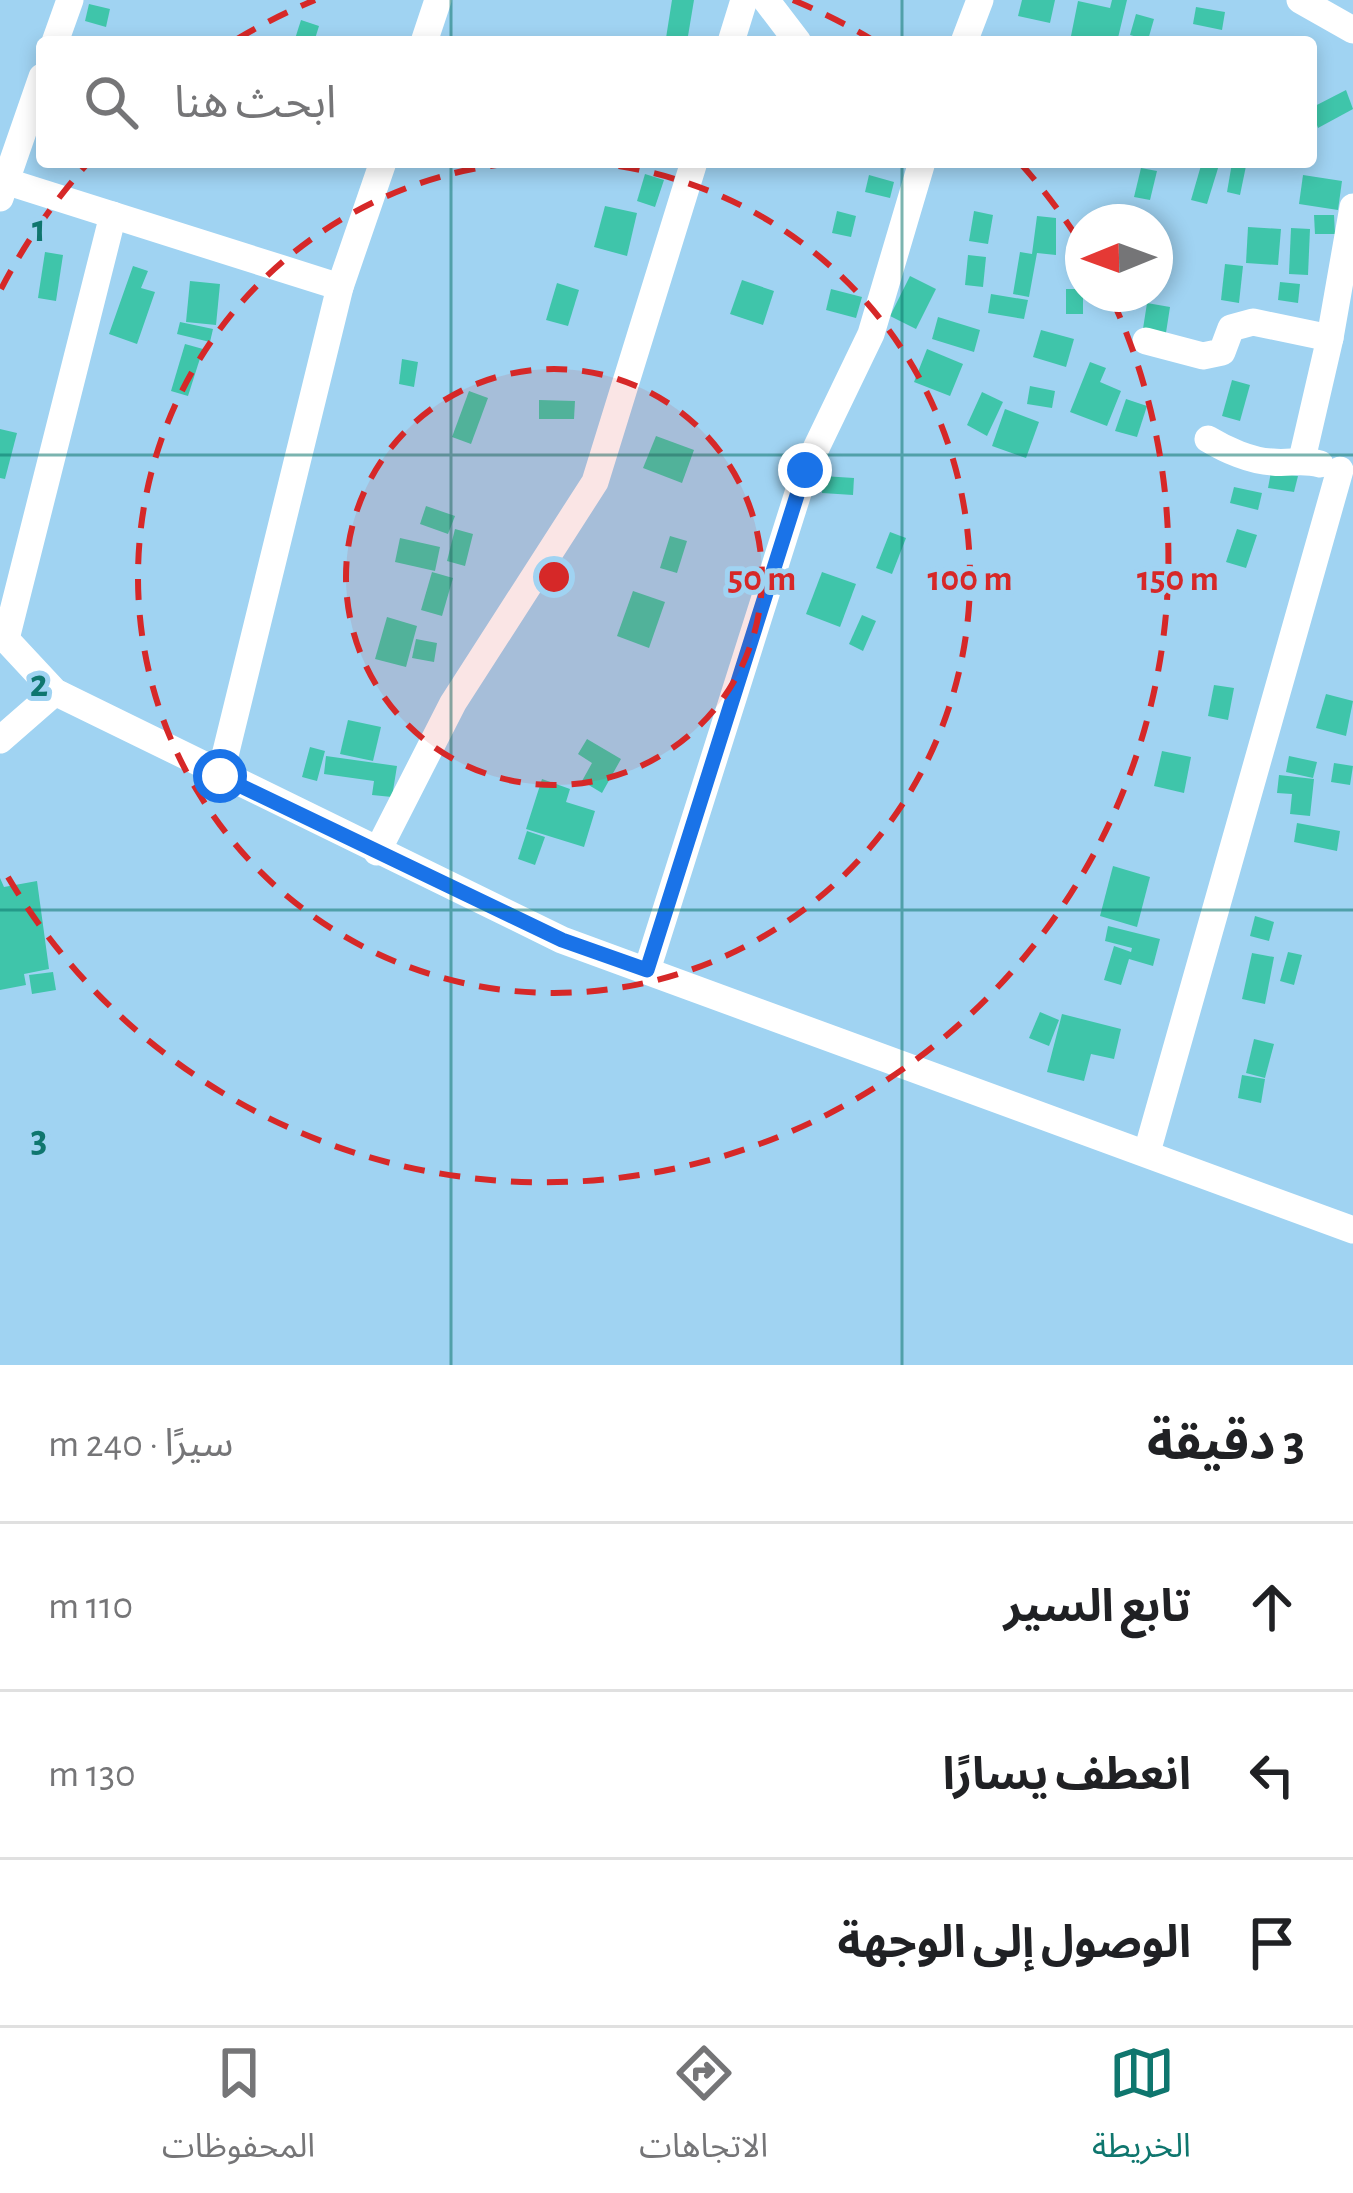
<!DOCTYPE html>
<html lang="ar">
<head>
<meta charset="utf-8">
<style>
	body { margin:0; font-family:"Alegreya Sans","Noto Sans Arabic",sans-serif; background:#f6f6f6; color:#202124; direction:rtl }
	.compass { position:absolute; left:1065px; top:204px; width:108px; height:108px; border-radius:50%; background:#fff; box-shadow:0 6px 18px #0003; rotate:269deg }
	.stop { position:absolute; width:36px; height:36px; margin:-27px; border:9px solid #1a73e8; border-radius:50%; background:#fff }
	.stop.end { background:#1a73e8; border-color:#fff; box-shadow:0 3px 12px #0008 }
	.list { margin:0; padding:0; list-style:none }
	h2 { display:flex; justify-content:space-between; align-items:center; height:156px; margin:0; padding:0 48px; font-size:51px }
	h2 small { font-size:39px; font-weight:400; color:#757577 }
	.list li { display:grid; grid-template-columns:78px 1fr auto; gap:36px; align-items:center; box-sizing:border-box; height:168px; padding:0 48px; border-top:3px solid #e0e0e0 }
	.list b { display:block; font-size:45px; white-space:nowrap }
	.list em { font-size:39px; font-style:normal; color:#757577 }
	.icon { flex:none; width:66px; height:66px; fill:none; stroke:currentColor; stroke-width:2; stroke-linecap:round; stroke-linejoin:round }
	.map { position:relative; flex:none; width:1353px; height:1365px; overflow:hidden; direction:ltr }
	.search { position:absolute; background:#fff; box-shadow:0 6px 18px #0003; left:36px; right:36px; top:36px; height:132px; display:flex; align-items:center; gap:30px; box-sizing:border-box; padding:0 42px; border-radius:12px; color:#757577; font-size:45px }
	.sheet { height:660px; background:#fff }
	nav { display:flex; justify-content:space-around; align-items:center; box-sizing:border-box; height:168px; border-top:3px solid #e0e0e0; background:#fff; font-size:33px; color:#757577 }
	nav a { display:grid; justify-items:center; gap:6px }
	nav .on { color:#0f766e }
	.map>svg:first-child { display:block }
	.building { fill:#3fc5aa }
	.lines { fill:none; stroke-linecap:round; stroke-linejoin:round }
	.street { stroke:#fff; stroke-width:27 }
	.route { stroke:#1a73e8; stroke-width:15 }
	.grid { fill:none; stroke:#0f766e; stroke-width:3; stroke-opacity:0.55 }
	.ring { fill:none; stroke:#d62828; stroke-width:6; stroke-dasharray:21 15 }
	.grid-label { font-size:39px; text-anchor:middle; font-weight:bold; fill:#0f766e; stroke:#a0d3f2; stroke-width:10; stroke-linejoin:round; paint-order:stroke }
	.centre { fill:#d62828; stroke:#a0d3f2; stroke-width:6 }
	.ring-label { font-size:36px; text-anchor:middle; font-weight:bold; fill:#d62828; stroke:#a0d3f2; stroke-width:10; stroke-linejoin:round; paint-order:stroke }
</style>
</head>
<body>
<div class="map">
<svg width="1353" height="1365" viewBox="0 0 1353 1365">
	<rect width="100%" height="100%" fill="#a0d3f2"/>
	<g class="building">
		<polygon points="672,0 694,0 687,42 666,38"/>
		<polygon points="1022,0 1055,0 1050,23 1018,16"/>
		<polygon points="1112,0 1127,0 1117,42 1070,41 1078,1 1110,8"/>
		<polygon points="89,4 110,9 106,27 85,21"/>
		<polygon points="1196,7 1225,12 1222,30 1193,24"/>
		<polygon points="1136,14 1154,19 1148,40 1130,35"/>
		<polygon points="301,20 319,26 314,42 294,42"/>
		<polygon points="1346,90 1353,109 1318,128 1311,108"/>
		<polygon points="1202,162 1219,165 1207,204 1191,200"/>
		<polygon points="1232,163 1246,166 1240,195 1227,192"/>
		<polygon points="1141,168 1157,171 1150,200 1134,197"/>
		<polygon points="645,174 664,180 655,207 637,201"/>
		<polygon points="869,175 894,182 890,198 865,192"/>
		<polygon points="1303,175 1342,181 1338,210 1299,204"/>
		<polygon points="605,206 637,213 627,256 594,247"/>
		<polygon points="837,211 856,216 851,237 832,233"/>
		<polygon points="974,211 993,215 988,244 969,241"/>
		<polygon points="1314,215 1334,215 1335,234 1315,234"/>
		<polygon points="1037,216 1056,218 1056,255 1037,253 1029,297 1013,294 1020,252 1032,254"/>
		<polygon points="1248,227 1281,229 1278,265 1246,263"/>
		<polygon points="1291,228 1310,229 1308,275 1289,274"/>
		<polygon points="45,252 63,255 56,301 38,298"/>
		<polygon points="968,255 986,257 983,287 965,285"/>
		<polygon points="1225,264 1243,266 1239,303 1221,300"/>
		<polygon points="133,266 148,271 141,288 155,292 137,344 109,334"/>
		<polygon points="910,276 936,289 916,329 890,316"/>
		<polygon points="742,280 774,291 763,325 730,314"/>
		<polygon points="190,281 220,284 216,325 186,322"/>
		<polygon points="1280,282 1300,284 1298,303 1278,300"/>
		<polygon points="557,283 579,290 568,326 546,320"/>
		<polygon points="831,289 862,297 856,318 826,310"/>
		<rect x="1066" y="289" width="17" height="25"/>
		<polygon points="991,294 1028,300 1024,319 988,313"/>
		<polygon points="1147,303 1170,307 1165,339 1142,335"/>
		<polygon points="938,317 980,330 974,352 932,339"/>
		<polygon points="180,322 213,329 210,342 177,334"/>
		<polygon points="1041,330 1074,339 1066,367 1033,357"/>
		<polygon points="185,344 203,349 188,396 171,391"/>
		<polygon points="927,349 963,364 950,396 914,382"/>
		<polygon points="402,359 418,362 414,387 399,384"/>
		<polygon points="1090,362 1106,368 1100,382 1121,391 1107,426 1070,412"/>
		<polygon points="1232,380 1250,385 1240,421 1222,416"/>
		<polygon points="1030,386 1055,391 1052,408 1027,404"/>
		<polygon points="469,391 488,398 471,444 452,437"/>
		<polygon points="982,392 1003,402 987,436 967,425"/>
		<polygon points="1126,399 1147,406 1137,437 1115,431"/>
		<polygon points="539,400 575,401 574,419 539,419"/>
		<polygon points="1005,409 1039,422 1026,458 992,446"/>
		<polygon points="0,429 17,433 5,479 0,478"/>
		<polygon points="656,436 694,450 682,483 643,468"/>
		<polygon points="1271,472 1298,476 1294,492 1268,488"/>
		<polygon points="823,476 854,478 853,495 822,493"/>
		<polygon points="1234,487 1262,493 1258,510 1230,503"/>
		<polygon points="426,506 455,516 448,534 420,524"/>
		<polygon points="455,529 473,534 465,566 447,561"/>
		<polygon points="1237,529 1257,535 1246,568 1226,562"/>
		<polygon points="890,532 906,538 892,574 876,568"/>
		<polygon points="670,536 687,541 677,573 660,568"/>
		<polygon points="400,538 440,547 435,571 395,562"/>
		<polygon points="432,572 453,578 442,616 421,610"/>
		<polygon points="822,572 856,584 840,627 806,614"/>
		<polygon points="633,591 665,602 649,648 617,636"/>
		<polygon points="862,615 876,621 863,651 849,644"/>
		<polygon points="387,617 417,626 406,667 375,659"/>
		<polygon points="416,639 437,643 434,662 412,658"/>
		<polygon points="1214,685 1234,688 1228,720 1208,716"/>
		<polygon points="1326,694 1353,701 1346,736 1316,728"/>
		<polygon points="348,720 381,727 373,761 340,754"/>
		<polygon points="587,739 621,759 602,793 582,781 592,763 578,754"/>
		<polygon points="310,747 325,751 317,781 302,777"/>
		<polygon points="1162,751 1191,757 1184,793 1154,786"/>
		<polygon points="326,756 397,766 392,797 372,795 374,781 324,774"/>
		<polygon points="1289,756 1317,762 1313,778 1286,772"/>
		<polygon points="1334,763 1353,766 1350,785 1331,782"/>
		<polygon points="1279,775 1314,779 1310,816 1290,814 1292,794 1277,793"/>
		<polygon points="542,779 570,789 566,802 595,811 584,847 526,829"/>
		<polygon points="1297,823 1340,831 1337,851 1294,842"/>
		<polygon points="527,831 545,837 535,865 518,859"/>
		<polygon points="1113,866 1150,877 1137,927 1100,916"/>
		<polygon points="0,878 4,887 37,881 49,969 24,974 26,985 0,990"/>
		<polygon points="1255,916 1274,922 1269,941 1250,936"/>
		<polygon points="1108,926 1160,939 1153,966 1129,959 1121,985 1104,980 1114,946 1131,952 1132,948 1105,941"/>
		<polygon points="1288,952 1302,955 1294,985 1280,981"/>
		<polygon points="1252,953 1274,957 1265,1004 1242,999"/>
		<polygon points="53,972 56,990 32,994 29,975"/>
		<polygon points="1040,1012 1059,1020 1049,1046 1029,1038"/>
		<polygon points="1062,1014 1121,1029 1114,1059 1091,1054 1084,1081 1047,1072"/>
		<polygon points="1254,1039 1274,1044 1265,1078 1246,1073"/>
		<polygon points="1242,1075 1265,1079 1261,1103 1238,1098"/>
	</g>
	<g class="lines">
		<g class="street">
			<polyline points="766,0 798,42"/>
			<polyline points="1300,0 1353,30"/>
			<polyline points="55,42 70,0"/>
			<polyline points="424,42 438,0"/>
			<polyline points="731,42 744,0"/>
			<polyline points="964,42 980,0"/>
			<polyline points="5,181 340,287"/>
			<polyline points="0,198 42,77"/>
			<polyline points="1146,341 1203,356 1222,352 1231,328 1253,322 1330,338"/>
			<path d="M1208 439C1226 450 1251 461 1272 462 1289 464 1302 459 1320 464"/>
			<polyline points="1302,459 1330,338 1353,207"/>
			<polyline points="0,633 55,692 562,940 1353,1230"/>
			<polyline points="6,639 113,215"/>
			<polyline points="0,740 55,692"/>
			<polyline points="220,776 340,287 383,162"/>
			<polyline points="377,852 453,703 595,482 694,162"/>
			<polyline points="647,970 805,471 871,334 922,162"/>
			<polyline points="1147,1152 1340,470"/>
		</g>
	</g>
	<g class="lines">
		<polyline class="route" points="220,776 562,940 647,970 805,470"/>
	</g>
	<path class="grid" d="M451 0V42M902 0V42M451 162V1365M902 162V1365M0 455H1353M0 910H1353"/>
	<circle cx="554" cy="577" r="208" fill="#d62828" fill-opacity=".12"/>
	<g class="ring">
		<circle cx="554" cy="577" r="208"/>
		<path d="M583 162A416 416 0 1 1 525 162"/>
		<path d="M1 289A624 624 0 0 1 87 164M237 39A624 624 0 0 1 315 0M793 0A624 624 0 0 1 871 39M1021 164A624 624 0 0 1 1080 242M1112 299A624 624 0 0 1 1 865"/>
	</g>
	<g class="grid-label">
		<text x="39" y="241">1</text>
		<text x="39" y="696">2</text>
		<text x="39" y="1151">3</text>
	</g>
	<circle cx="554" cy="577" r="18" class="centre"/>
	<g class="ring-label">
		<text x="762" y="590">50 m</text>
		<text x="970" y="590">100 m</text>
		<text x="1178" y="590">150 m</text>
	</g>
</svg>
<svg class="compass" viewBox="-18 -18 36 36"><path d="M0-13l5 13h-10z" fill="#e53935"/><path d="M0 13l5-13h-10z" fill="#757577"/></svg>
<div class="stop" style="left:220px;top:776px"></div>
<div class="stop end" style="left:805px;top:470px"></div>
<div class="search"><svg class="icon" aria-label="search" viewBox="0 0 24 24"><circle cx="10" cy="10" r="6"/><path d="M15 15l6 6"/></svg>ابحث هنا</div>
</div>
<section class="sheet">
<h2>3 دقيقة<small>سيرًا · 240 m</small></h2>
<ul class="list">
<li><svg class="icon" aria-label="ahead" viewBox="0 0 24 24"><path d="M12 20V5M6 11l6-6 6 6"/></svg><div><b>تابع السير</b></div><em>110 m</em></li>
<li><svg class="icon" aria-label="left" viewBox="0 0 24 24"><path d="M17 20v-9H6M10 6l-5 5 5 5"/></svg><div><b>انعطف يسارًا</b></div><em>130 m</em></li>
<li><svg class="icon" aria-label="arrive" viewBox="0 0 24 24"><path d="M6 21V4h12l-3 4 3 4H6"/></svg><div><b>الوصول إلى الوجهة</b></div></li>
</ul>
</section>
<nav>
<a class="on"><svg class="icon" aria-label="map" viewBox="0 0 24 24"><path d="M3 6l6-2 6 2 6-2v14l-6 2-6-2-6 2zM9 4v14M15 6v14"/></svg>الخريطة</a>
<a><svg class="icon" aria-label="directions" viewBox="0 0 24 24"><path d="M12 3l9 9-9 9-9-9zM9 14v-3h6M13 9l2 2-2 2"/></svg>الاتجاهات</a>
<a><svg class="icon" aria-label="saved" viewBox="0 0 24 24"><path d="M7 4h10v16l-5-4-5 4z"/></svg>المحفوظات</a>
</nav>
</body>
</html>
